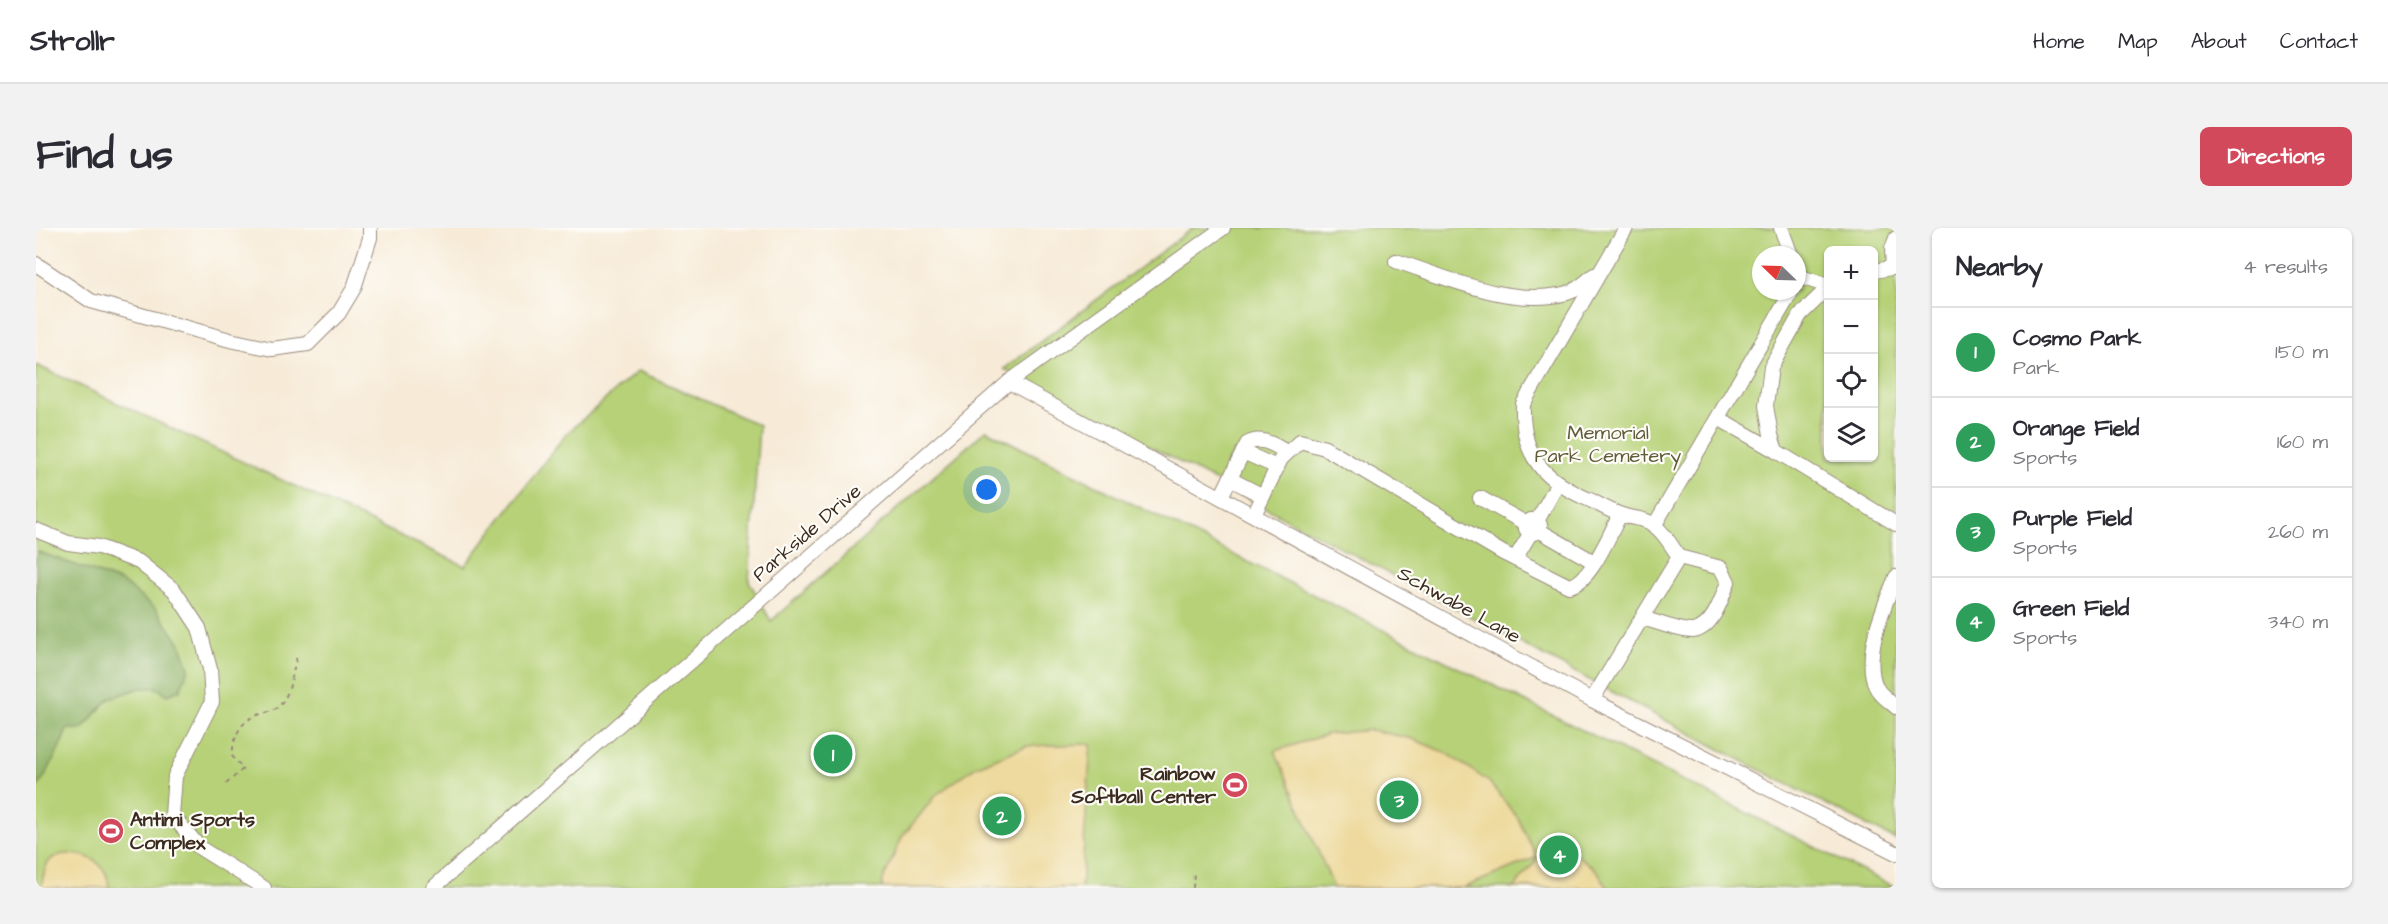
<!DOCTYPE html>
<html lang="en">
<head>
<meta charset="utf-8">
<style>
	body { margin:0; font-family:"Architects Daughter",sans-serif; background:#f2f2f3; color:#2b2b33 }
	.controls { position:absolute; right:18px; top:18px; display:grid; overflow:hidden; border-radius:9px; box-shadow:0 2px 4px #0004 }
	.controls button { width:54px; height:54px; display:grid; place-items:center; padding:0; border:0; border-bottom:2px solid #e1e1e2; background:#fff; color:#2b2b33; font:30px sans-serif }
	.compass { position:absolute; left:1716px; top:18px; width:54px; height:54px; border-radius:50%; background:#fff; box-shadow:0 2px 4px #0004; rotate:293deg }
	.you { position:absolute; left:951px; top:262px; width:21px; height:21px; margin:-15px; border:4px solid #fff; border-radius:50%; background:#1a73e8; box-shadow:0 0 0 9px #1a73e833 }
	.badge { display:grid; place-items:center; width:39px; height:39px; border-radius:50%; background:#d1495b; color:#fff; font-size:20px; font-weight:700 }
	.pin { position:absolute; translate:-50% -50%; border:3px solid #fff; box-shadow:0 2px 6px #0006 }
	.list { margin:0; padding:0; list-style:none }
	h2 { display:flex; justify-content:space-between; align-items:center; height:78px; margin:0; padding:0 24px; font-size:26px }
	h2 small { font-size:20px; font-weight:400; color:#7c7c81 }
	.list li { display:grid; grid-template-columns:39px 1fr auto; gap:18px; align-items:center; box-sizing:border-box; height:90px; padding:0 24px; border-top:2px solid #e1e1e2 }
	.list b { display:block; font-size:22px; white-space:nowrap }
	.list p { margin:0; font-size:20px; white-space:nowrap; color:#7c7c81 }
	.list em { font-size:20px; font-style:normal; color:#7c7c81 }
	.icon { flex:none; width:33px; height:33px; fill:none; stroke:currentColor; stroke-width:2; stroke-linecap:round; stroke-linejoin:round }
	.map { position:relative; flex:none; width:1860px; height:660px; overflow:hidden; border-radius:9px }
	header { display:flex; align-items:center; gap:36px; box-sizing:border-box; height:84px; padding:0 30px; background:#fff; border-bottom:2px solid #e1e1e2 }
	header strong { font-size:28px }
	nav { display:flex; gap:33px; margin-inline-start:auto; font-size:21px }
	.intro { display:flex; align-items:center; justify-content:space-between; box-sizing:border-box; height:144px; padding:0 36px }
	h1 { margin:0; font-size:42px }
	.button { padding:15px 27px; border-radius:9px; background:#d1495b; color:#fff; font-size:21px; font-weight:700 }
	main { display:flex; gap:36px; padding:0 36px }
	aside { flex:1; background:#fff; border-radius:9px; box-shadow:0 2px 4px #0004 }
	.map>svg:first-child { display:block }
	.green { fill:#b6d177; stroke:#787e4a; stroke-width:1.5; fill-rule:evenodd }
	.forest { fill:#90b368; stroke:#666e43; stroke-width:1.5 }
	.sand { fill:#eeda9e; stroke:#94825e; stroke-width:1.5 }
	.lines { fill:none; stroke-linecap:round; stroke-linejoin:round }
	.minor-casing { stroke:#998a7b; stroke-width:16 }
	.path { stroke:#998a7b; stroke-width:2; stroke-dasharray:4.5 4.5; stroke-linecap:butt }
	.minor { stroke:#fff; stroke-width:14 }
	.labels { text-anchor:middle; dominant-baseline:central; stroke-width:4.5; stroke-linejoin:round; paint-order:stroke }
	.park-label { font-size:20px; fill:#605c39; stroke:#fdfcf7 }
	.street-label { font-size:20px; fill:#3b2a1e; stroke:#fdfcf7 }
	.poi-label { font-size:20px; font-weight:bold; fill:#3b2a1e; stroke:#fdfcf7; text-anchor:end }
</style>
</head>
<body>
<header>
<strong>Strollr</strong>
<nav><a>Home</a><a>Map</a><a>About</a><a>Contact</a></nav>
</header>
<div class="intro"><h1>Find us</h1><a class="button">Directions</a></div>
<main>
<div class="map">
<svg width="1860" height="660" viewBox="0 0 1860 660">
	<rect width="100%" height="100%" fill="#fdfcf7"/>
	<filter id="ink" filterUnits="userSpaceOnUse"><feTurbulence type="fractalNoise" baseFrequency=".0167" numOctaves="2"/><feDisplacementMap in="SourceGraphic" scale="12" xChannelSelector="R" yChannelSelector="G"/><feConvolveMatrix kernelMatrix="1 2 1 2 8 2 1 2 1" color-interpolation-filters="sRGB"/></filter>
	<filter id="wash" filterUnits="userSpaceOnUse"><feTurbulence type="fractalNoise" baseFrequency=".008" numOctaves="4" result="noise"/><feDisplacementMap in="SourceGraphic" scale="24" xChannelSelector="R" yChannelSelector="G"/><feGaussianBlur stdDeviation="1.35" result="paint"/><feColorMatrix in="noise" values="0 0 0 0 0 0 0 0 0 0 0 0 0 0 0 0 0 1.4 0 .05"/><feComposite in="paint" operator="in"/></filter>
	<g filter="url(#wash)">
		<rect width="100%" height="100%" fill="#f7ebd8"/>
		<g class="green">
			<path d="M1157 0H1860V612L1693 526 968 141ZM1792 22H1838V230H1792ZM1725 27H1761V63H1725Z"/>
			<polygon points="0,137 429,338 529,207 602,143 723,197 713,353 735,393 950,202 1860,660 0,660"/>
		</g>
		<path class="forest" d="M0 323 86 354 120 381 145 417 153 440 144 462 132 467 121 460H104L73 471 46 501H31C28 511 7 556 0 560Z"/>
		<g class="sand">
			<polygon points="1335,502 1377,511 1412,526 1453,554 1481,589 1501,629 1427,660 1298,660 1239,523 1292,506"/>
			<polygon points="1055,516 1045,660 846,660 847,652 866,609 900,567 939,539 990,518"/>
			<polygon points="1519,609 1562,644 1572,660 1478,660"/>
			<path d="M28 626C51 625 72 634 73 660H5C9 642 7 630 28 626Z"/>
		</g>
	</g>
	<g filter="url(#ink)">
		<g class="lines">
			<g class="minor-casing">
				<g id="minor">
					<polyline points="1745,0 1755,27"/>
					<path d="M1360 33C1412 50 1476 80 1531 65 1542 62 1550 54 1558 47"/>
					<polyline points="0,36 55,73 194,112 236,121 272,116 303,85 318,60 334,10 334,0"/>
					<polyline points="1857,40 1856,21 1860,10"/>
					<polyline points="1761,41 1765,49 1792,58"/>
					<polyline points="1838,43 1860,39"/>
					<polyline points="1792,60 1764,87 1735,139 1730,178 1735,207 1740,223 1860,296"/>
					<polyline points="973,154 1556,472 1860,625"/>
					<polyline points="1682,190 1740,223"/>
					<polyline points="1207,224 1241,239"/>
					<polyline points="1194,251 1227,268"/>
					<path d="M1185 269 1211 216C1225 207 1239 218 1251 224"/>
					<polyline points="1444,270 1491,296"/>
					<path d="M1218 287 1245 231 1264 213 1289 220 1467 325 1533 358C1554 356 1574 305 1584 287"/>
					<polyline points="1501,293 1522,255"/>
					<polyline points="1618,298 1756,63"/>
					<polyline points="0,302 32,315 63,319 103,334 138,362 163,400 174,441 176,474 139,548 136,587 164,620 228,660"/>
					<polyline points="1504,303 1558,334"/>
					<polyline points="1479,331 1494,306 1490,301 1495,292 1501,293 1504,297 1504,303 1494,306"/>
					<path d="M1860 349C1848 378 1826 428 1840 459 1843 466 1854 474 1860 479"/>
					<path d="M1606 390C1618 393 1646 404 1657 403 1677 400 1686 370 1692 354L1685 340 1643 329"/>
					<path d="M1556 472 1643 329C1635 317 1626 301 1613 294 1605 290 1594 290 1586 287 1576 284 1566 278 1556 273 1509 253 1485 230 1487 176L1590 0"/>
					<polyline points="397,660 973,154 1187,0"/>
				</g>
			</g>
			<g class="path">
				<path d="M190 556 207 541 196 528C198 507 204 492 225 486 233 484 240 483 245 476 255 464 257 442 261 428"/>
				<polyline points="1157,660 1158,645"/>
			</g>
			<use href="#minor" class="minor"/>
		</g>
	</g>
	<defs>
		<g id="stadium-disc" transform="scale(1.35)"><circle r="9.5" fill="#d1495b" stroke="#fdfcf7"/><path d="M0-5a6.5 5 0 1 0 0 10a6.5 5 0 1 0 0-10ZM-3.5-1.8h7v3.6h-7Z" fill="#fff"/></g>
	</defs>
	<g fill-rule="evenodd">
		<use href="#stadium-disc" x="1199" y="557"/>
		<use href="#stadium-disc" x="75" y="603"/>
	</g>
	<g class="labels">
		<g class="park-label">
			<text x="1572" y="205">Memorial<tspan x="1572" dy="23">Park Cemetery</tspan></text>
		</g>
		<g class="street-label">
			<text transform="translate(771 305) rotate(-41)">Parkside Drive</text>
			<text transform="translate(1423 377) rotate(29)">Schwabe Lane</text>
		</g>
		<g class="poi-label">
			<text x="1180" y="546">Rainbow<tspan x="1180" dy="23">Softball Center</tspan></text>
			<text x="94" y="592" text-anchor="start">Antimi Sports<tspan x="94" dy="23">Complex</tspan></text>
		</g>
	</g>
</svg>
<div class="controls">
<button>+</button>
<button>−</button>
<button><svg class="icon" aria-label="locate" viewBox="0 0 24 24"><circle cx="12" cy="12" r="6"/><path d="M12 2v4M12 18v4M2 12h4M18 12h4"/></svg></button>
<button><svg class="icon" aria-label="layers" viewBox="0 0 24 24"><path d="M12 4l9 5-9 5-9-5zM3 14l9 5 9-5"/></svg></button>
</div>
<svg class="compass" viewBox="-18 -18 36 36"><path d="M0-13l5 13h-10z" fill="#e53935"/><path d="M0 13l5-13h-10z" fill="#7c7c81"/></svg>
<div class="you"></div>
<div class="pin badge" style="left:797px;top:526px;background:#2e9e5b">1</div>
<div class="pin badge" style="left:966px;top:588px;background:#2e9e5b">2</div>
<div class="pin badge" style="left:1363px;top:572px;background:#2e9e5b">3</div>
<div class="pin badge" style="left:1523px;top:627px;background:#2e9e5b">4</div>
</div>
<aside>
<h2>Nearby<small>4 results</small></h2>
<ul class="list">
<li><span class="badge" style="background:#2e9e5b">1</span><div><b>Cosmo Park</b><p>Park</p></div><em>150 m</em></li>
<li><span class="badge" style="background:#2e9e5b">2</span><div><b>Orange Field</b><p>Sports</p></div><em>160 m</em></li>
<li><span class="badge" style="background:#2e9e5b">3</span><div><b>Purple Field</b><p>Sports</p></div><em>260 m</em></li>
<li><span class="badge" style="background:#2e9e5b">4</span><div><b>Green Field</b><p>Sports</p></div><em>340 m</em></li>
</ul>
</aside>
</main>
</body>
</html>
